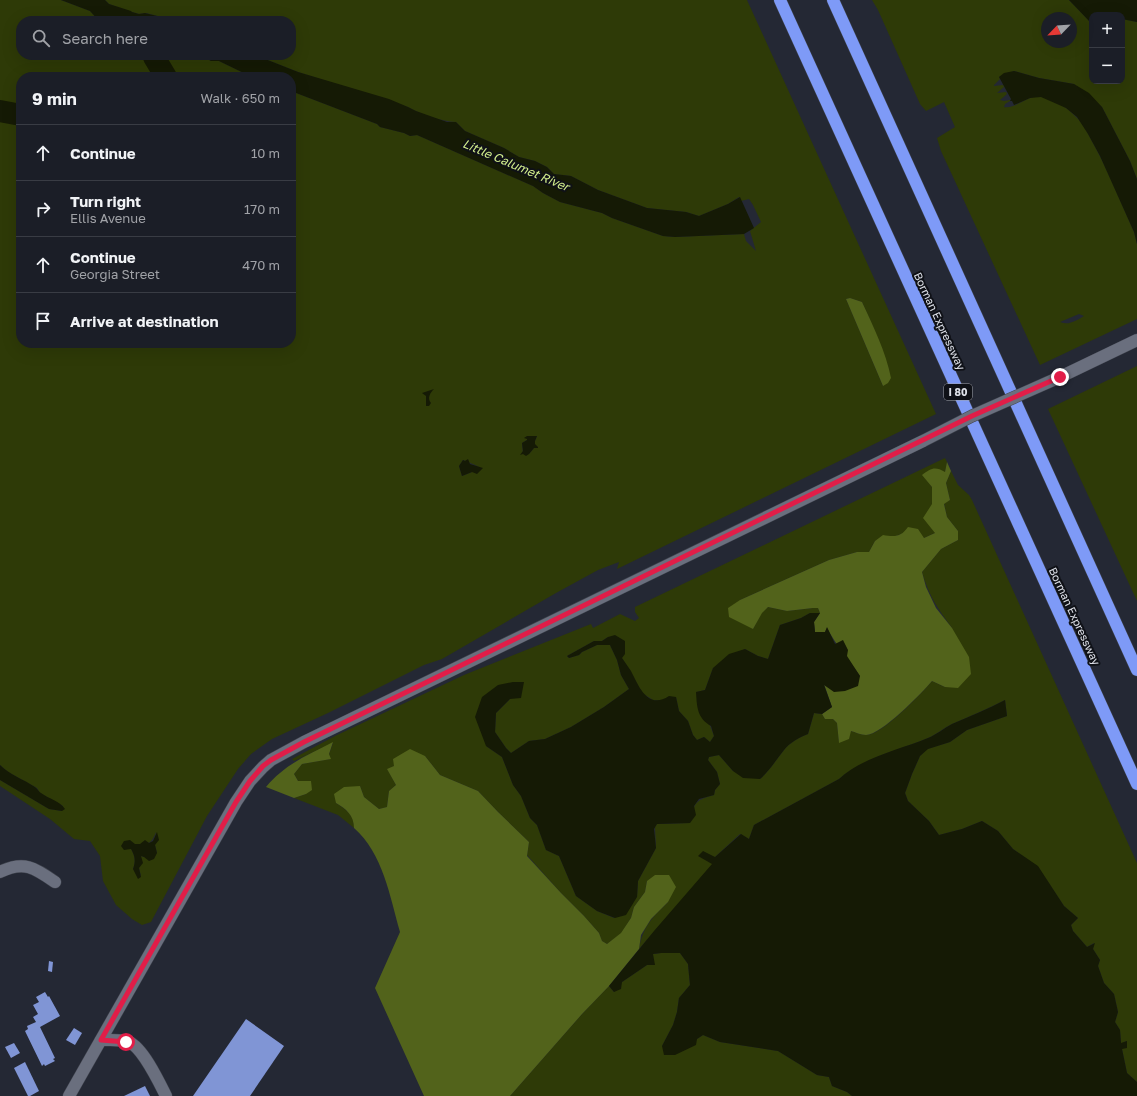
<!DOCTYPE html>
<html lang="en">
<head>
<meta charset="utf-8">
<style>
	body { margin:0; font-family:"Golos Text",sans-serif; background:#24272f; color:#f1f3f6 }
	.controls { position:absolute; right:12px; top:12px; display:grid; overflow:hidden; border-radius:8px; box-shadow:0 4px 16px #0002 }
	.controls button { width:36px; height:36px; display:grid; place-items:center; padding:0; border:0; border-bottom:1px solid #393c44; background:#1b1e27; color:#f1f3f6; font:20px sans-serif }
	.compass { position:absolute; left:1041px; top:12px; width:36px; height:36px; border-radius:50%; background:#1b1e27; box-shadow:0 4px 16px #0002; rotate:245deg }
	.stop { position:absolute; width:12px; height:12px; margin:-9px; border:3px solid #e11d48; border-radius:50%; background:#fff }
	.stop.end { background:#e11d48; border-color:#fff; box-shadow:0 1px 4px #0008 }
	.list { margin:0; padding:0; list-style:none }
	h2 { display:flex; justify-content:space-between; align-items:center; height:52px; margin:0; padding:0 16px; font-size:17px }
	h2 small { font-size:13px; font-weight:400; color:#a0a2a7 }
	.list li { display:grid; grid-template-columns:26px 1fr auto; gap:12px; align-items:center; box-sizing:border-box; height:56px; padding:0 16px; border-top:1px solid #393c44 }
	.list b { display:block; font-size:15px; white-space:nowrap }
	.list p { margin:0; font-size:13px; white-space:nowrap; color:#a0a2a7 }
	.list em { font-size:13px; font-style:normal; color:#a0a2a7 }
	.icon { flex:none; width:22px; height:22px; fill:none; stroke:currentColor; stroke-width:2; stroke-linecap:round; stroke-linejoin:round }
	.map { position:relative; flex:none; width:1137px; height:1096px; overflow:hidden }
	.search { position:absolute; background:#1b1e27; box-shadow:0 4px 16px #0002; left:16px; top:16px; width:280px; height:44px; display:flex; align-items:center; gap:10px; box-sizing:border-box; padding:0 14px; border-radius:16px; color:#a0a2a7; font-size:15px }
	.panel { position:absolute; background:#1b1e27; box-shadow:0 4px 16px #0002; left:16px; top:72px; width:280px; height:276px; border-radius:16px }
	.map>svg:first-child { display:block }
	.green { fill:#2e3a07; fill-rule:evenodd }
	.forest { fill:#52631b }
	.water { fill:#151a05 }
	.lines { fill:none; stroke-linecap:round; stroke-linejoin:round }
	.river { stroke:#151a05; stroke-width:22 }
	.building { fill:#8095d5 }
	.minor-casing { stroke:#3f434d; stroke-width:13 }
	.highway-casing { stroke:#3f434d; stroke-width:13 }
	.minor { stroke:#6a6f7e; stroke-width:12 }
	.highway { stroke:#7e9af7; stroke-width:12 }
	.minor-bridge-casing { stroke:#3f434d; stroke-width:13; stroke-linecap:butt }
	.minor-bridge { stroke:#6a6f7e; stroke-width:12 }
	.route { stroke:#e11d48; stroke-width:5 }
	.labels { text-anchor:middle; dominant-baseline:central; stroke-width:4; stroke-linejoin:round; paint-order:stroke }
	.shield { fill:#0f1117; stroke:#a0a3aa; stroke-width:1 }
	.shield-label { font-size:10px; font-weight:bold; fill:#dee1e9 }
	.street-label { font-size:11px; fill:#dee1e9; stroke:#0f1117 }
	.water-label { font-size:12px; font-style:italic; fill:#d4f08d; stroke:#0f1117 }
</style>
</head>
<body>
<div class="map">
<svg width="1137" height="1096" viewBox="0 0 1137 1096">
	<rect width="100%" height="100%" fill="#242834"/>
	<g class="green">
		<path d="M0 0H61L90 11 99 21H21V55H201L211 61H219L252 77H21V343H291V91L377 124 380 127 404 133 410 136 417 135 533 186 543 193 560 202 602 213 612 218 663 236 675 237 744 234 746 241 756 251 750 231 761 222 753 205 749 199 741 201 739 197 728 204 699 216 686 212 647 208 598 190 571 176 554 174 547 167 535 161 519 157 504 148 465 131 456 122C440 121 422 115 408 107L298 72 255 55H291V21H177L146 13 139 14 132 12 109 4 105 0H747L936 414 617 569 619 562 598 570 556 593 442 659 424 665 328 713 272 739 251 754 238 769 207 816 151 922 142 925 132 919 116 905 103 881 100 856 90 841 74 839 50 819 0 786V780L49 809 62 811 63 806 40 793 37 788 8 772 0 765ZM850 298 862 302 873 327 889 370 883 386 846 299ZM528 436H537L535 441 534 448 529 454H523L522 443 527 440ZM463 460C466 461 476 465 479 467L472 472 462 476 459 466ZM156 832 155 845 157 853 144 857 141 856 139 868 141 876 133 869C136 861 135 856 131 849L135 844C148 844 151 845 156 832Z"/>
		<path d="M872 0H1069L1090 22 1092 20V81H1122V19L1137 22V179L1130 161 1102 107 1074 84 1039 78 1014 71 999 77 1000 79 994 85V86L1003 85 1004 87 997 93 1006 92 1007 94 1000 100 1004 101 1010 100V101L1005 104 1004 107C1017 109 1028 94 1042 97 1054 99 1068 108 1076 117 1084 124 1089 136 1094 145 1109 173 1121 203 1134 232L1137 244V319L1040 365 941 151 937 138 955 127 944 102 926 111 920 104 878 10ZM1047 18H1071V42H1047ZM1079 314 1084 316C1077 320 1069 326 1060 322Z"/>
		<polygon points="1137,366 1137,601 1048,409"/>
		<path d="M945 458 947 462 945 472 923 475 932 487V504L935 533 924 538 904 533 893 537 875 541 869 552H857L829 560 740 600 753 629 761 613 768 607 787 611 813 608H818L820 613H810L801 618 780 625 768 659 758 656 745 649 713 668 705 690 697 692 714 736 710 742 704 737 697 740 693 735 688 721 679 711 676 697 662 701 653 700 642 693 629 669 608 637 602 641H594L567 656 569 658 579 655 582 652 597 645H610L617 660 621 675 629 689 604 707 571 727 545 739 529 741 511 753 506 748 495 732 496 713 510 699 498 685 486 746 502 757 513 785 521 796 530 818 537 825 546 850 559 856 576 896 597 911 614 918 637 897 638 881 656 848 655 827 657 824 690 823C695 803 693 801 714 795L715 790 720 784 717 772 708 760 709 757 719 755 733 771 760 779C770 770 776 760 784 750 789 743 800 737 808 734L814 713 822 714 825 719H833L837 723 839 742 851 731C855 732 861 735 866 735 881 736 922 693 932 681L945 687 952 628C938 609 929 596 922 572L941 549 958 540V531L947 517 944 503 950 500 946 483 951 471 958 485 969 495 972 500 1137 863V1082L1127 1073 1122 1049 1126 1041 1121 1044 1120 1030 1115 1022 1118 1012 1114 994 1104 983 1098 966 1100 960 1093 949 1094 943 1087 947 1073 931 1071 925 1078 918 1064 906 1038 867 1013 849 998 831 982 821 962 829 939 835 929 821 908 801 905 793 912 774 920 756 927 749 950 742 967 730 1007 716 1005 700C987 709 970 716 952 724 943 728 936 735 928 738 899 750 863 758 839 779L754 825 749 839 740 834 715 857 713 864 639 949C643 926 652 918 668 902L647 881 645 892 634 907 631 918 621 934 607 944 602 941 599 933 584 916 561 893 527 855 529 842 498 812 478 791 440 775 425 756 394 766 388 770 396 785 389 791 387 807 379 809 364 797 360 786 336 803C346 809 355 816 354 828L338 815 294 798 306 794 294 774 302 764 330 759 329 754 333 743 294 761 292 759 335 736 464 675 591 624 593 628 620 614 635 621 639 618 635 612V607Z"/>
		<polygon points="661,953 680,953 688,964 690,985 679,998 677,1012 673,1025 662,1046 697,1039 703,1035 720,1042 778,1051 817,1075 829,1077 832,1086 847,1092 852,1096 510,1096 582,1014 609,986 614,992 622,982 647,965 653,954"/>
	</g>
	<g class="forest">
		<path d="M850 298 862 302C873 326 886 352 891 378L888 383 883 386 846 299Z"/>
		<path d="M947 462 951 471 946 483 950 500 944 504 947 517 958 531V540L941 549 922 572 926 587 936 608 952 628 969 657 971 674 958 688 945 687 932 681C922 693 881 735 866 735 861 735 855 732 851 731L849 739 839 743 837 723 833 719H825L822 714 832 707 824 684 860 676C849 660 836 645 827 628L825 632H815L814 622 820 613 818 608H813L787 611 768 607 762 613 753 629 729 617 728 608 740 600 829 560 857 552H869L875 541 883 535C895 537 901 537 908 527L918 529 924 538 935 533 923 518 932 504V487L922 475C931 468 935 466 945 472Z"/>
		<path d="M333 742 329 754 331 759 302 764 294 774 298 781H311L312 790 306 794 294 798 266 787C285 764 308 755 333 742Z"/>
		<path d="M410 749 425 756 440 775 478 791 498 812 529 842 527 856 561 893 584 916 599 933 602 941 607 944 621 933 631 918 634 907 645 892 647 881 655 875H669L676 887 668 902 651 919 641 935 639 949 609 986 582 1014 510 1096H424L375 988 400 932C390 897 383 853 354 828 354 815 346 809 336 803L334 794 344 787 360 786 364 797 379 809 387 807 389 791 396 785 387 769 394 766 393 759Z"/>
	</g>
	<g class="water">
		<polygon points="61,0 105,0 109,4 131,11 132,12 139,14 145,13 177,21 99,21 90,11"/>
		<polygon points="1069,0 1137,0 1137,22 1122,19 1122,15 1105,15 1098,14 1096,15 1092,15 1092,20 1090,22"/>
		<polygon points="201,55 255,55 298,72 389,99 408,107 416,111 447,122 456,122 465,131 504,148 519,157 535,161 547,167 554,174 571,176 598,190 647,208 686,212 699,216 728,204 740,197 754,228 744,234 675,237 663,236 612,218 602,213 560,202 543,193 533,186 417,135 410,136 404,133 380,127 377,124 291,91 291,77 252,77 219,61 211,61"/>
		<polygon points="1014,71 1039,78 1074,84 1089,93 1102,107 1130,161 1137,179 1137,244 1134,232 1100,156 1088,134 1077,117 1066,108 1041,97 1030,98 1014,105 1012,101 1010,101 1011,99 999,77 1004,73"/>
		<path d="M434 389C430 393 427 398 431 403L429 406H426V396L422 393Z"/>
		<polygon points="527,436 537,436 535,441 535,444 538,447 538,448 534,448 529,454 526,456 523,454 520,455 523,451 522,443 527,440 527,439 524,438"/>
		<polygon points="468,459 470,464 483,468 477,474 472,472 462,476 459,466 463,460 465,461"/>
		<path d="M810 613H820L814 622 815 632H825L827 627 835 644 843 640 848 650 847 656 860 676 858 686 845 691 834 692 824 685 832 707 822 714 814 713 808 734C800 737 789 743 784 750 776 760 770 770 760 779L743 778 733 771 719 755 709 757 708 760 717 772 720 784 715 790 714 795 699 799 694 806 696 815 690 823 657 824 654 829 656 848 638 881 637 897 626 915 615 918 597 911 576 896 559 856 546 850 537 825 530 818 521 796 513 785 502 757 486 746 475 717 482 697 498 685 513 682H524L521 698 510 699 496 713 495 732 506 748 511 753 529 741 545 739 571 727 604 707 629 689 621 675 617 660 610 645H597L582 652 579 655 569 658 567 656 594 641H602L608 637 615 635 625 641V654L622 658C625 662 628 667 631 671 639 687 648 710 669 696L676 697 679 711 688 721 693 735 697 740 704 737 710 742 714 736 711 726C697 718 697 707 696 692L705 690 713 668 729 654 745 649 758 656 768 659 780 625 801 618Z"/>
		<path d="M1005 700 1007 716 967 730 950 742 928 749 920 756 912 774 905 793 908 801 929 821 939 835 962 829 982 821 998 831 1013 849 1038 866 1064 906 1078 918 1071 925 1073 931 1087 947 1095 943 1093 949 1100 960 1098 966 1104 983 1114 994 1118 1012 1115 1022 1120 1030 1121 1043 1127 1041V1048L1122 1049 1127 1073 1137 1082V1096H852L847 1092 832 1086 829 1077 817 1075 778 1051 720 1042 703 1035 697 1039 696 1045 675 1055H664L662 1046 673 1025 677 1012 679 998 690 985 688 964 680 953H661L653 954 655 965H647L622 982 621 989 614 992 609 986 654 931 712 864 698 856 703 851 715 857 741 834 749 839 754 825 839 779C863 757 899 750 928 738 936 735 944 728 952 724 970 716 988 709 1005 700Z"/>
		<path d="M0 765C10 775 23 779 35 787 38 789 39 792 41 793 49 799 60 801 65 809L62 811 49 809 0 780Z"/>
		<path d="M157 832 159 840 155 845 157 853 154 859 149 861 144 857 141 856 143 863 139 868 141 877 138 879 133 869C136 861 135 856 131 849L124 850 121 846 124 841 130 840 135 844H140L145 840 149 843 153 841Z"/>
	</g>
	<g class="lines">
		<g class="river">
			<polyline points="154,55 154,57 166,77"/>
			<polyline points="0,111 21,115"/>
		</g>
	</g>
	<g class="building">
		<polygon points="49,961 53,962 52,972 48,971"/>
		<polygon points="45,992 48,997 49,996 60,1016 40,1027 55,1058 53,1059 55,1061 45,1066 44,1064 42,1066 25,1031 28,1029 27,1026 36,1022 33,1017 38,1014 33,1005 39,1002 36,997"/>
		<polygon points="246,1019 284,1046 250,1096 193,1096"/>
		<polygon points="74,1028 82,1033 75,1045 66,1040"/>
		<polygon points="14,1043 20,1053 11,1058 5,1047"/>
		<polygon points="25,1062 39,1091 30,1096 28,1096 14,1068"/>
		<polygon points="145,1086 150,1096 124,1096"/>
	</g>
	<g class="lines">
		<g class="minor-casing">
			<g id="minor">
				<polyline points="1060,377 1137,340"/>
				<path d="M0 872C24 860 35 868 55 882"/>
				<path d="M101 1040C110 1040 121 1039 129 1042 143 1048 159 1082 166 1096"/>
				<polyline points="69,1096 236,802 250,781 263,767 271,760 304,742 923,441"/>
			</g>
		</g>
		<g class="highway-casing">
			<g id="highway">
				<polyline points="780,0 1137,784"/>
				<polyline points="833,0 1137,670"/>
			</g>
		</g>
		<use href="#minor" class="minor"/>
		<use href="#highway" class="highway"/>
		<g class="minor-bridge-casing">
			<polyline id="minor-bridge" points="923,441 972,416 1060,377"/>
		</g>
		<use href="#minor-bridge" class="minor-bridge"/>
	</g>
	<g class="lines">
		<polyline class="route" points="126,1042 101,1040 236,802 250,781 263,766 271,760 304,742 972,416 1060,377"/>
	</g>
	<g class="labels">
		<rect class="shield" x="944" y="384" width="28" height="16" rx="3"/>
		<g class="shield-label">
			<text x="958" y="392">I 80</text>
		</g>
		<g class="street-label">
			<text transform="translate(940 321) rotate(65)">Borman Expressway</text>
			<text transform="translate(1075 616) rotate(65)">Borman Expressway</text>
		</g>
		<g class="water-label">
			<text transform="translate(516 165) rotate(23)">Little Calumet River</text>
		</g>
	</g>
</svg>
<div class="controls">
<button>+</button>
<button>−</button>
</div>
<svg class="compass" viewBox="-18 -18 36 36"><path d="M0-13l5 13h-10z" fill="#e53935"/><path d="M0 13l5-13h-10z" fill="#a0a2a7"/></svg>
<div class="stop" style="left:126px;top:1042px"></div>
<div class="stop end" style="left:1060px;top:377px"></div>
<div class="search"><svg class="icon" aria-label="search" viewBox="0 0 24 24"><circle cx="10" cy="10" r="6"/><path d="M15 15l6 6"/></svg>Search here</div>
<section class="panel">
<h2>9 min<small>Walk · 650 m</small></h2>
<ul class="list">
<li><svg class="icon" aria-label="ahead" viewBox="0 0 24 24"><path d="M12 20V5M6 11l6-6 6 6"/></svg><div><b>Continue</b></div><em>10 m</em></li>
<li><svg class="icon" aria-label="right" viewBox="0 0 24 24"><path d="M7 20v-9h11M14 6l5 5-5 5"/></svg><div><b>Turn right</b><p>Ellis Avenue</p></div><em>170 m</em></li>
<li><svg class="icon" aria-label="ahead" viewBox="0 0 24 24"><path d="M12 20V5M6 11l6-6 6 6"/></svg><div><b>Continue</b><p>Georgia Street</p></div><em>470 m</em></li>
<li><svg class="icon" aria-label="arrive" viewBox="0 0 24 24"><path d="M6 21V4h12l-3 4 3 4H6"/></svg><div><b>Arrive at destination</b></div></li>
</ul>
</section>
</div>
</body>
</html>
